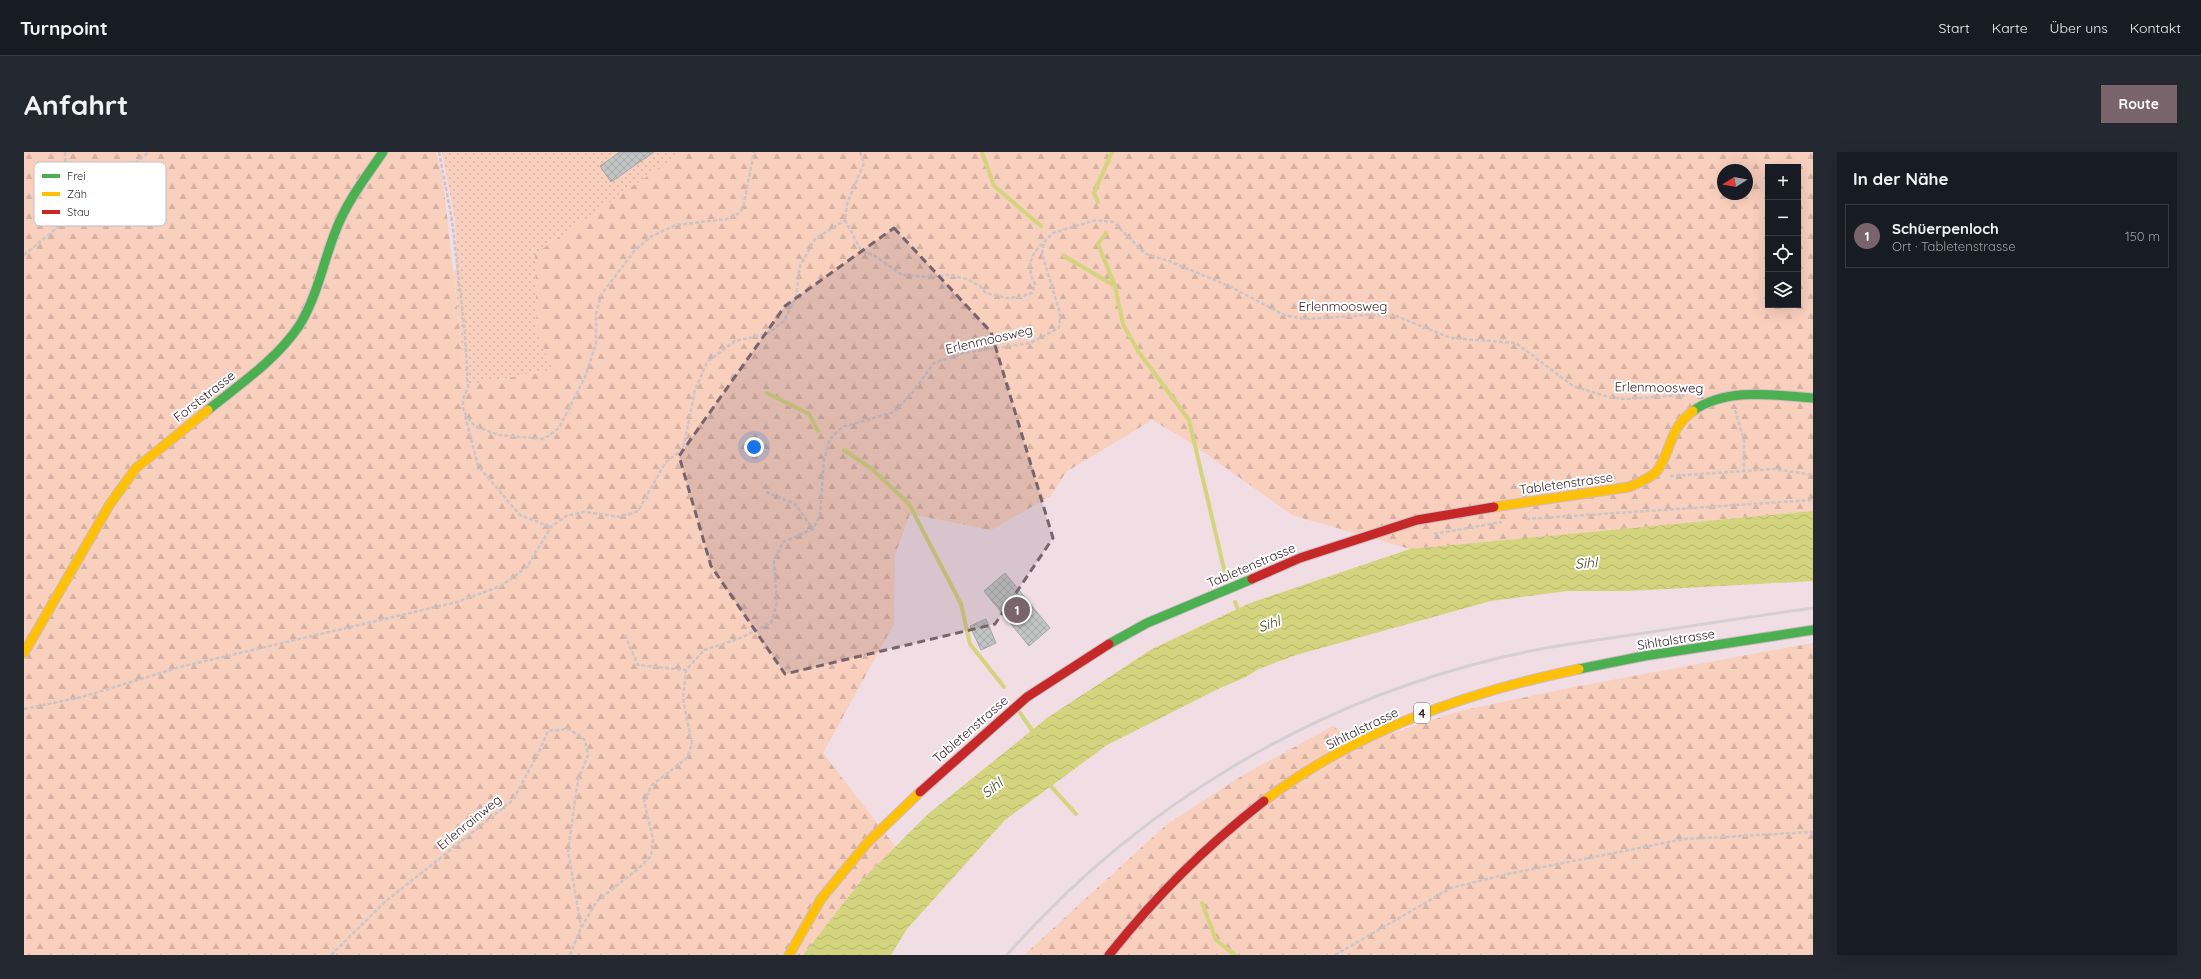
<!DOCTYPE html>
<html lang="de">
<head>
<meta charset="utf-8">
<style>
	body { margin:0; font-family:Quicksand,sans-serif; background:#242831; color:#f1f3f6 }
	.controls { position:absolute; right:12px; top:12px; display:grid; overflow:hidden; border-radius:0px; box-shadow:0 4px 16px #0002 }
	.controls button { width:36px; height:36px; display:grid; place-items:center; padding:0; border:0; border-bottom:1px solid #363941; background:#171b24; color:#f1f3f6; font:20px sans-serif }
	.compass { position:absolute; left:1693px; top:12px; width:36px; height:36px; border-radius:50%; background:#171b24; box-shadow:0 4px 16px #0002; rotate:259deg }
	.you { position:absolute; left:730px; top:295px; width:14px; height:14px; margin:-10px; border:3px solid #fff; border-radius:50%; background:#1a73e8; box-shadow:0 0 0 6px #1a73e833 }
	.badge { display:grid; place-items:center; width:26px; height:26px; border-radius:50%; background:#79646c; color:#fff; font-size:13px; font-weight:700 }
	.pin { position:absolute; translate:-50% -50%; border:2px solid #fff; box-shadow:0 1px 4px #0006 }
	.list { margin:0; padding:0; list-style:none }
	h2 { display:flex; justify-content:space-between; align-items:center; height:52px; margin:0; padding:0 16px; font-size:17px }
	h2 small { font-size:13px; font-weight:400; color:#9ea1a6 }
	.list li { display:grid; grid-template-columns:26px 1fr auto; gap:12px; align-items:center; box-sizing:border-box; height:64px; margin:0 8px 8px; padding:0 8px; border:1px solid #363941; border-radius:0px }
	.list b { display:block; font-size:15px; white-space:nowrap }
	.list p { margin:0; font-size:13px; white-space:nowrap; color:#9ea1a6 }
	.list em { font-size:13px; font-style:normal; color:#9ea1a6 }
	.icon { flex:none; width:22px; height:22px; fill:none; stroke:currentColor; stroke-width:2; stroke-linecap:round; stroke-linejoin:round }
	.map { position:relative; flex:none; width:1789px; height:803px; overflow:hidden; border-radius:0px }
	header { display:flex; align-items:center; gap:24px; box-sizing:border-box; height:56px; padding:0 20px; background:#171b24; border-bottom:1px solid #363941 }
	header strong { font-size:19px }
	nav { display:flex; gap:22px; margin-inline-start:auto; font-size:14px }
	.intro { display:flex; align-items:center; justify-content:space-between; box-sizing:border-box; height:96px; padding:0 24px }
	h1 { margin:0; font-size:28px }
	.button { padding:10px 18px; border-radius:0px; background:#79646c; color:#fff; font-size:14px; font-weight:700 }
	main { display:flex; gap:24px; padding:0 24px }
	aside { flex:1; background:#171b24; border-radius:0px; box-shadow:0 4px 16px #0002 }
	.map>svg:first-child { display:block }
	.grass { fill:url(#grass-dots) }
	.forest { fill:url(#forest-firs); fill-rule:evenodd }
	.water { fill:url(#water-waves) }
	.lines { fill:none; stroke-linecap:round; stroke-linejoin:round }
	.stream { stroke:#d3d47d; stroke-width:4 }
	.building { fill:url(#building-cross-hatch); stroke:#a3a7a6 }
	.fast-casing { stroke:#cfbbc3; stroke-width:11 }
	.slow-casing { stroke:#cfbbc3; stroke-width:11 }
	.jam-casing { stroke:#cfbbc3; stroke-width:11 }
	.path { stroke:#ccc5c7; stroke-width:2.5; stroke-dasharray:4 2; stroke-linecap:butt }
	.fast { stroke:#4caf50; stroke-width:9 }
	.slow { stroke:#ffc107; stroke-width:9 }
	.jam { stroke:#c62828; stroke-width:9 }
	.rail { stroke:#d6cfd1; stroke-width:3 }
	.marked { fill:#79646c; fill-opacity:0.2; stroke:#79646c; stroke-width:3; stroke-dasharray:8 5; stroke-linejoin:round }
	.labels { text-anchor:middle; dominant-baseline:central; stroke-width:4; stroke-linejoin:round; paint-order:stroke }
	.shield { fill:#fff; stroke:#74656b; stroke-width:1 }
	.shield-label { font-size:12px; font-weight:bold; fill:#39232c }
	.street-label { font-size:13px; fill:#39232c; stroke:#fff }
	.water-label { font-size:14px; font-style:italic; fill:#414411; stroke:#fff }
	.key { fill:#fff; stroke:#c4bdc0; stroke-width:1 }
	.key-label { font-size:11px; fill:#39232c }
</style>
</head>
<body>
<header>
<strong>Turnpoint</strong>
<nav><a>Start</a><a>Karte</a><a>Über uns</a><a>Kontakt</a></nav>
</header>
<div class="intro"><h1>Anfahrt</h1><a class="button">Route</a></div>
<main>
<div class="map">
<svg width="1789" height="803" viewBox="0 0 1789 803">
	<defs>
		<pattern id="grass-dots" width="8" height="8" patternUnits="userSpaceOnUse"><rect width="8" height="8" fill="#f9cfbd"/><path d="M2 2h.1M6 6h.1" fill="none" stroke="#d6b1a3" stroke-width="1.8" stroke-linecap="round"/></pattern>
		<pattern id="forest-firs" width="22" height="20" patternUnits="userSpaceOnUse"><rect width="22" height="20" fill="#f9cfbd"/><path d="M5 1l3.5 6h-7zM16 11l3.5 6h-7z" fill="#d6b1a3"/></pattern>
		<pattern id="water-waves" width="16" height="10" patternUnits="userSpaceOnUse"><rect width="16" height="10" fill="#d3d47d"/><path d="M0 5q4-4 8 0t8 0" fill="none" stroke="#b6b66c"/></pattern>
		<pattern id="building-cross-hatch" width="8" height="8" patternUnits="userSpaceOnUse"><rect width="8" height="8" fill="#c1c5c4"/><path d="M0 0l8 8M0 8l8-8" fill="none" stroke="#a7a9a9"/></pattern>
	</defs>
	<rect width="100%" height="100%" fill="#f1dde4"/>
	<polygon class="grass" points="418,0 658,0 513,181 529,218 442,233 430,121 433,114 431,68"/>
	<g class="forest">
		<path d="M0 0H412L419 28 442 233 529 218 513 181 511 102 658 0H1789V359L1386 397 1268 363 1164 289 1128 268 1042 320 1027 344 967 378 886 362 871 403 870 472 799 601 871 694 836 730 779 803H0ZM1744 15H1774V153H1744ZM1699 18H1723V42H1699Z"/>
		<polygon points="1789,491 1789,803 1000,803 1143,672 1221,622 1309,574 1335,592 1436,559 1550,535"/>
	</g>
	<polygon class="water" points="1789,359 1789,429 1605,439 1543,439 1467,449 1272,503 1235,517 1220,526 1196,536 1083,593 981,668 883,777 867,803 779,803 836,730 904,662 1023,566 1128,497 1226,451 1386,397"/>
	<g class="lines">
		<g class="stream">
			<polyline points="958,0 970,34 1017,74"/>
			<polyline points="1074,50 1070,41 1088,0"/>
			<polyline points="1082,81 1074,92 1091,134"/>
			<polyline points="1040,104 1091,134 1099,172 1114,199 1165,268 1201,421"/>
			<polyline points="743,241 785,262 794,279"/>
			<polyline points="820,298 848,317 885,352 937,452 946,492 980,535"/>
			<polyline points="1211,450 1215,460"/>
			<polyline points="996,561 1011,582"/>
			<polyline points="1024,631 1052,662"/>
			<polyline points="1178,751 1192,788 1211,803"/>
		</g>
	</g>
	<g class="building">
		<polygon points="596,0 630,0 587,30 576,14"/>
		<polygon points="981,421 1026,476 1005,494 960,439"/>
		<polygon points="962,467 972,491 957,498 946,474"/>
	</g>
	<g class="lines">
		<g class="fast-casing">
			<g id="fast">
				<path d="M184 258C216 232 252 208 275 174 294 143 299 110 312 78 323 49 342 25 359 0"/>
				<path d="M1669 259C1702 235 1750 243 1789 246"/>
				<polyline points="1085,492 1123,471 1228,427"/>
				<polyline points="1555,517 1620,504 1789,478"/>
			</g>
		</g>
		<g class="slow-casing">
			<g id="slow">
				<path d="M1470 355 1605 335C1614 331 1625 327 1632 320 1648 301 1643 278 1669 259"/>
				<polyline points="0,501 86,352 112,316 184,258"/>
				<path d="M1240 649C1331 579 1443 540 1555 517"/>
				<polyline points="765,803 797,747 843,691 896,640"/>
			</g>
		</g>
		<g class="jam-casing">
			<g id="jam">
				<polyline points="1228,427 1276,406 1393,368 1470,355"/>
				<polyline points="896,640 1003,545 1085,492"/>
				<path d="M1085 803C1133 743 1180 696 1240 649"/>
			</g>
		</g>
		<g class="path">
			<polyline points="41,0 43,40 41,69"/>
			<polyline points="415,0 428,68 441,182 444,235 439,247 439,256 443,265 451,274 475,283 520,287 535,276 561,225 572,192 572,162 577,143 611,98 628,84 652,73 703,67 715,61 719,56 730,0"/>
			<path d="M836 0 840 11 823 52 821 68 837 98 851 104 878 123 906 125 925 123 943 127 956 134 962 141 983 146 996 145 1008 141 1011 132C1002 116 1006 103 1019 91"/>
			<polyline points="0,103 125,0"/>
			<polyline points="1711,258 1720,288 1720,318"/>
			<polyline points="441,264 454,314 496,363 527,375"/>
			<polyline points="1646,324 1750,317 1789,323"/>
			<polyline points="742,340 771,352 789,377"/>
			<polyline points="1502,367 1789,348"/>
			<polyline points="1410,382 1478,370"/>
			<polyline points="601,483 614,513 662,518"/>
			<polyline points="0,557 58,545 156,515 433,450 477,434 503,415 527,375 542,364 561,360 596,365 614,359 641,311 659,297 671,238 683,210 711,189 743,182 760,169 772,145 776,114 791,87 821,68"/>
			<polyline points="307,803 361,750 489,648 514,602 524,579 545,577 561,588 564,603 554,628 544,698 557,775"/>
			<polyline points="546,803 557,776 573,749 615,716 627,704 629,687 620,649 628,633 663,606 668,592 659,547 662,518 680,498 714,487 747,471 753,451 750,409 759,390 789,377 796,363 800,308 806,287 818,275 870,260 888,241 910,211 940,201 1006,191 1035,176 1036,161 1018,102 1020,90 1029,81 1072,68 1089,70 1122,102 1145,109 1205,134 1260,163 1280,167 1345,163 1372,164 1427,186 1492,191 1549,234 1585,245 1601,247 1663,243"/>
			<polyline points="1311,803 1427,736 1484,722 1660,687 1789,680"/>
		</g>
		<use href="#fast" class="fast"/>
		<use href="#slow" class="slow"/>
		<use href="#jam" class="jam"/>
		<path class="rail" d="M983 803C1111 657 1282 553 1471 507 1518 495 1566 489 1614 482 1672 473 1731 464 1789 456"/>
	</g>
	<path class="marked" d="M870 76 967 180 1029 386 971 472 761 522 687 414 655 304 761 154Z"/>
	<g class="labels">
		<rect class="shield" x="1390" y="551" width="16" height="20" rx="3"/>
		<g class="shield-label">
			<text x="1398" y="561">4</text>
		</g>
		<g class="street-label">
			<text x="1319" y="154">Erlenmoosweg</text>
			<text transform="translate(965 187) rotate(-13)">Erlenmoosweg</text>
			<text transform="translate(1635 235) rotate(1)">Erlenmoosweg</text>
			<text transform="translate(180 244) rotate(-38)">Forststrasse</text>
			<text transform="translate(1542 331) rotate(-8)">Tabletenstrasse</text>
			<text transform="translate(1227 413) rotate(-23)">Tabletenstrasse</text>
			<text transform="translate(1652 487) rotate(-9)">Sihltalstrasse</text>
			<text transform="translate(1338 576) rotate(-26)">Sihltalstrasse</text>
			<text transform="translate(946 577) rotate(-41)">Tabletenstrasse</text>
			<text transform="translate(445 670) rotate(-39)">Erlenrainweg</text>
		</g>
		<g class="water-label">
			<text transform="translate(1562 411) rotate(-4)">Sihl</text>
			<text transform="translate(1245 472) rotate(-18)">Sihl</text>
			<text transform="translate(968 636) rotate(-39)">Sihl</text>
		</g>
	</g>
	<rect x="10" y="10" width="132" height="64" rx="6" class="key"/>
	<rect x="18" y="22" width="18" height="4" fill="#4caf50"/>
	<rect x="18" y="40" width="18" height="4" fill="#ffc107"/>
	<rect x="18" y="58" width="18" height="4" fill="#c62828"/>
	<g class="key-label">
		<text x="43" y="28">Frei</text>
		<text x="43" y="46">Zäh</text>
		<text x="43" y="64">Stau</text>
	</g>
</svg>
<div class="controls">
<button>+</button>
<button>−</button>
<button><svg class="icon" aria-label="locate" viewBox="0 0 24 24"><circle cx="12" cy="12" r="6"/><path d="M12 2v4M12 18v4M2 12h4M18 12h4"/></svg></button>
<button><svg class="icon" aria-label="layers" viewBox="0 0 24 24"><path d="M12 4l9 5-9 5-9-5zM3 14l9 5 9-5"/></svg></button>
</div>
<svg class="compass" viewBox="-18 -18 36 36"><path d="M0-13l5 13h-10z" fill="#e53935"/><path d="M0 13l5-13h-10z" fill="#9ea1a6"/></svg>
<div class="you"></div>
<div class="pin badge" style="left:993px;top:458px">1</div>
</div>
<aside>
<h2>In der Nähe<small></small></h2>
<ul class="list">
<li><span class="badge">1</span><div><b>Schüerpenloch</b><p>Ort · Tabletenstrasse</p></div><em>150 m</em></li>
</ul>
</aside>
</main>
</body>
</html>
